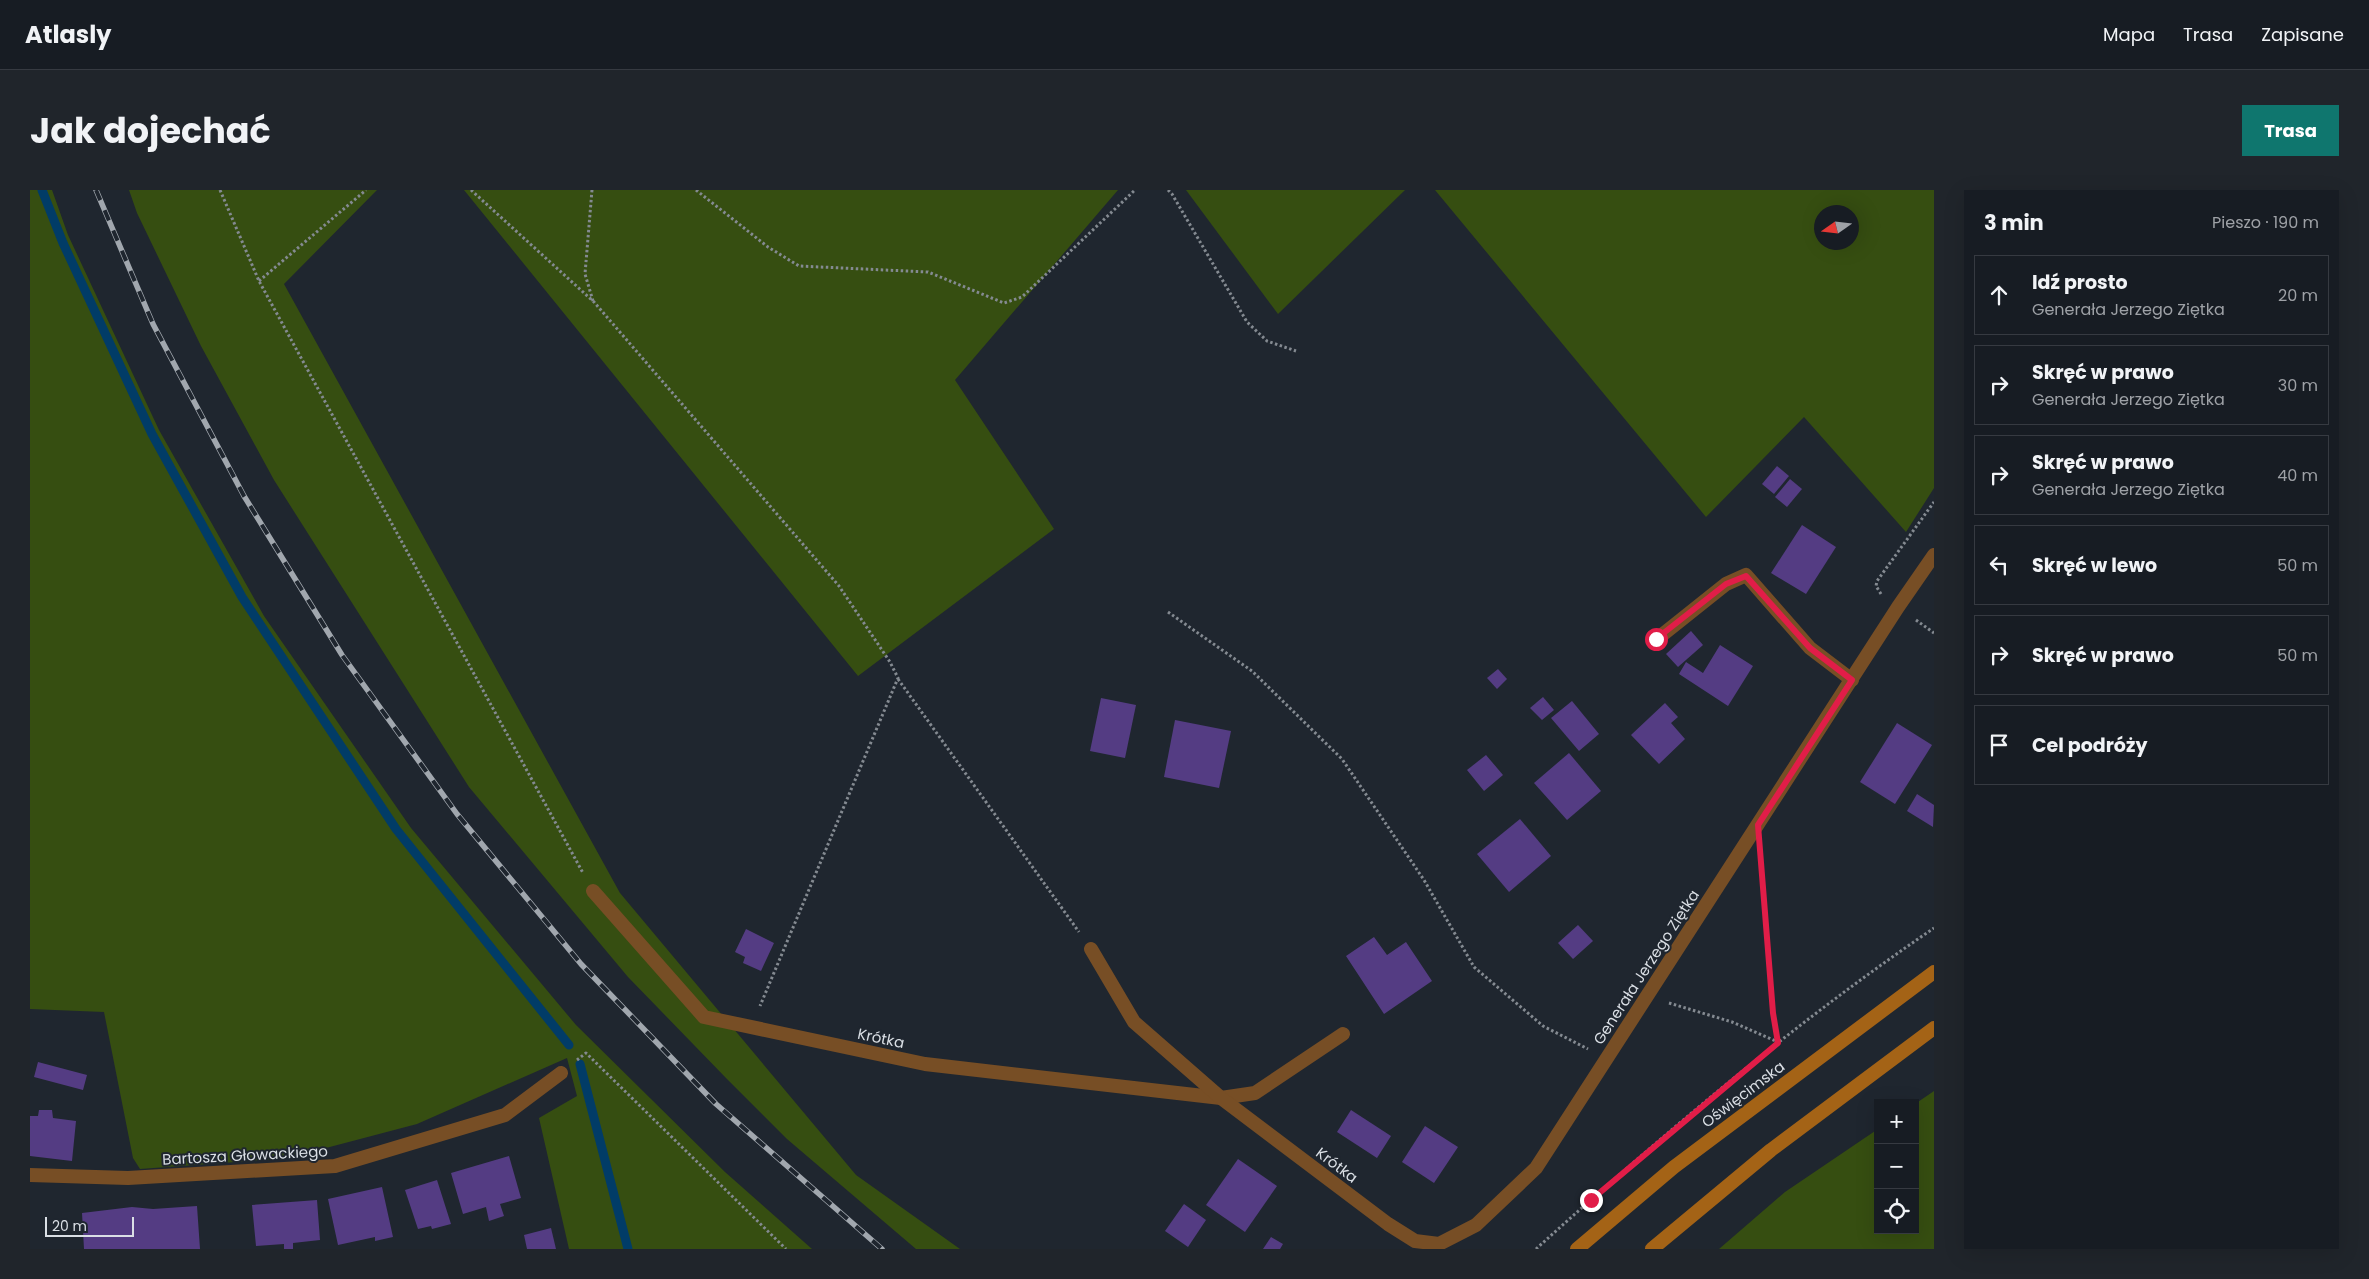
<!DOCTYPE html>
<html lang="pl">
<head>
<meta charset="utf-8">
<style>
	body { margin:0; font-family:Poppins,sans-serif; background:#20252b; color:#f1f3f6 }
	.controls { position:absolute; right:15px; bottom:15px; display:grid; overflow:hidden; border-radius:0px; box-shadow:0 5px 20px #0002 }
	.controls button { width:45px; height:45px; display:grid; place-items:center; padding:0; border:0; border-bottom:1px solid #363a41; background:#171c23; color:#f1f3f6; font:25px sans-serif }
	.compass { position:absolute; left:1784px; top:15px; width:45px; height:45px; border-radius:50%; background:#171c23; box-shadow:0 5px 20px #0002; rotate:256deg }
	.scale { position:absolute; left:15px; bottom:12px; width:89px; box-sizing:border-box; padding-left:5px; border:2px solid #dadfe5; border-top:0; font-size:14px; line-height:18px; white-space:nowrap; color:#dadfe5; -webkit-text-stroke:4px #1f262f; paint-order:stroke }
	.stop { position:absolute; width:15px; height:15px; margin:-11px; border:4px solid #e11d48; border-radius:50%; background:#fff }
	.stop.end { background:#e11d48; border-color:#fff; box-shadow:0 1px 5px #0008 }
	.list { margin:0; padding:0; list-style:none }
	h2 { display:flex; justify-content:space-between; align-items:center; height:65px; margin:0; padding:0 20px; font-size:21px }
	h2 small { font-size:16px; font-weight:400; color:#9ea1a6 }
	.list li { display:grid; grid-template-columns:32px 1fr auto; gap:15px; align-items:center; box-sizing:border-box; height:80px; margin:0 10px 10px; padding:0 10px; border:1px solid #363a41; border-radius:0px }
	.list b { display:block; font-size:19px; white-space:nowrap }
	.list p { margin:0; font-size:16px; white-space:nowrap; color:#9ea1a6 }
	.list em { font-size:16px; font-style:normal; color:#9ea1a6 }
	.icon { flex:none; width:28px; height:28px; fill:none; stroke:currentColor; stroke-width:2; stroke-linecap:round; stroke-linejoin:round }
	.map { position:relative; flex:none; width:1904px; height:1059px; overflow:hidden; border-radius:0px }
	header { display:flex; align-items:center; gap:30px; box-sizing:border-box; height:70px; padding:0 25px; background:#171c23; border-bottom:1px solid #363a41 }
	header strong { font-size:24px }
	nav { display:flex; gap:28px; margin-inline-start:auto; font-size:18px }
	.intro { display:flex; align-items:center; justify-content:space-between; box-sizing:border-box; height:120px; padding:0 30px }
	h1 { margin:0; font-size:35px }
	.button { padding:12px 22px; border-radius:0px; background:#0f766e; color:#fff; font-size:18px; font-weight:700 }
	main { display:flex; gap:30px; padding:0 30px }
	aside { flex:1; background:#171c23; border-radius:0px; box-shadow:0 5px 20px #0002 }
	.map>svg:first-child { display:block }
	.green { fill:#364e11; fill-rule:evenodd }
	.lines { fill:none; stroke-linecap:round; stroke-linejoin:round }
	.stream { stroke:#013c67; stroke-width:9 }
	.building { fill:#543c83 }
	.path { stroke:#848a91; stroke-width:3; stroke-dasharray:2.5 2.5; stroke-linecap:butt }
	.service { stroke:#774e25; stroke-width:14 }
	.minor { stroke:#774e25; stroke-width:14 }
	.secondary { stroke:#a46316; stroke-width:14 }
	.rail-casing { stroke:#a1a7ae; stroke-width:5.5 }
	.rail { stroke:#1f262f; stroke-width:4; stroke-dasharray:11; stroke-linecap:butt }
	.route { stroke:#e11d48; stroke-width:6 }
	.labels { text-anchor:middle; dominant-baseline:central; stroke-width:4; stroke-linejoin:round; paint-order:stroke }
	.street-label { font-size:15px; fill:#dadfe5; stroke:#1f262f }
</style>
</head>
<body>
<header>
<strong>Atlasly</strong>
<nav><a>Mapa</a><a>Trasa</a><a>Zapisane</a></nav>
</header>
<div class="intro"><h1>Jak dojechać</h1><a class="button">Trasa</a></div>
<main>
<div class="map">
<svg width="1904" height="1059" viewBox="0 0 1904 1059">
	<rect width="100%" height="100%" fill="#1f262f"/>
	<g class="green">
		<polygon points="0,0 22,0 38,45 129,240 234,426 381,638 546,835 695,982 782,1059 539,1059 509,928 547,906 537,868 387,934 258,968 110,979 103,968 74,822 0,819"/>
		<polygon points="99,0 347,0 254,94 590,703 826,985 930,1059 886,1059 757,949 696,888 598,787 439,597 244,290 171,156 107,23"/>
		<polygon points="434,0 1088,0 925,190 1024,339 828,486"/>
		<polygon points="1156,0 1375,0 1248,124"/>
		<path d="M1405 0H1904V298L1876 342 1774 227 1676 327ZM1792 22H1822V52H1792Z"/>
		<polygon points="1904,901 1904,1059 1689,1059 1755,1002 1848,939 1848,1040 1885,1040 1885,914"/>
	</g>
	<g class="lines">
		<g class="stream">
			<polyline points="12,0 33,53 122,244 212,407 366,639 539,855"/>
			<polyline points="550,874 598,1059"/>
		</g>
	</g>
	<g class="building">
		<polygon points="1747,276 1759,286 1744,304 1732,294"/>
		<polygon points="1760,289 1772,299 1757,317 1745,307"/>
		<polygon points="1772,335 1806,357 1776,404 1741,383"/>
		<polygon points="1661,441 1673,455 1648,477 1636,464"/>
		<polygon points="1690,455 1723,476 1698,516 1649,484 1656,472 1673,483"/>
		<polygon points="1468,479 1477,489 1467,499 1457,488"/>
		<polygon points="1513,507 1524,520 1512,530 1500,518"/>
		<polygon points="1071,508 1106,515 1095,568 1060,561"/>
		<polygon points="1542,511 1569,544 1549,561 1521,528"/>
		<polygon points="1635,513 1648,527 1641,533 1655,549 1629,574 1601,545"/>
		<polygon points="1145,530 1201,541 1189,598 1134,587"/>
		<polygon points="1867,533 1902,555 1865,614 1830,592"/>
		<polygon points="1539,563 1571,601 1537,630 1504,593"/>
		<polygon points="1456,565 1473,585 1454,601 1437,580"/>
		<polygon points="1887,604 1904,615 1903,637 1877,621"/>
		<polygon points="1490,629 1521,666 1479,702 1447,664"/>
		<polygon points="1548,735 1563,751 1543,769 1528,753"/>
		<polygon points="716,739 744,753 731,781 713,773 715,767 705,762"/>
		<polygon points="1344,747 1357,765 1376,752 1402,791 1354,824 1316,766"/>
		<polygon points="8,872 57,885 53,900 4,887"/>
		<polygon points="9,920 22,920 23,928 46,931 42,971 0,966 0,926 8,926"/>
		<polygon points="1321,920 1361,946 1347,968 1307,942"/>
		<polygon points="1395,936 1428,957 1404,993 1372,972"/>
		<polygon points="479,966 491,1008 470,1014 474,1026 459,1031 456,1017 433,1024 421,983"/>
		<polygon points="1208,969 1247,996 1215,1042 1176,1015"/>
		<polygon points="407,990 421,1034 402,1039 401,1036 388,1039 375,1000"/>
		<polygon points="352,997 363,1047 345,1051 345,1047 308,1055 298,1009"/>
		<polygon points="287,1010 290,1050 263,1053 263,1059 254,1059 254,1054 226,1056 222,1015"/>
		<polygon points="1154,1014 1176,1030 1158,1057 1135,1041"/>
		<polygon points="167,1016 170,1059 54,1059 52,1023 102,1017 123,1019"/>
		<polygon points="521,1038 526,1059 497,1059 494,1045"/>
		<polygon points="1241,1047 1253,1054 1250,1059 1233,1059"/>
	</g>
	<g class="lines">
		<g class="path">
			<polyline points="190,0 229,91 553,683"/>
			<polyline points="441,0 564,112 809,396 860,472 868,488 730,816"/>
			<polyline points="562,0 555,84 563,111"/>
			<polyline points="666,0 738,57 769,76 898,82 974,113 992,107 1105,0"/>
			<polyline points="1138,0 1142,4 1217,132 1237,151 1266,161"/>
			<polyline points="229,91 336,0"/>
			<polyline points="1851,404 1846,396 1847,391 1904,312"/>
			<polyline points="1138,422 1222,481 1312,569 1394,690 1444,777 1513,836 1558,859"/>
			<polyline points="1886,430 1904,443"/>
			<polyline points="868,489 1049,742"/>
			<polyline points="1731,672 1743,823 1749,853"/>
			<polyline points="1639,813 1702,832 1748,852"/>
			<polyline points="547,870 556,863 756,1059"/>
			<path d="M1506 1059C1632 945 1763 834 1904 738"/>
		</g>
		<g class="service">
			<polyline points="1627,449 1696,394 1716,385 1780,458 1822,490"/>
			<polyline points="563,701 674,827 895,874 1191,908 1225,903 1313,844"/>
		</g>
		<g class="minor">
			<polyline points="1061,759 1104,832 1191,908 1358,1034 1385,1051 1409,1054 1446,1035 1506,978 1868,417 1904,365"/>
			<polyline points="0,985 98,988 305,976 475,925 531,883"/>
		</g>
		<g class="secondary">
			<polyline points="1547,1059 1644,977 1904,782"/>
			<polyline points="1622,1059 1741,960 1904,838"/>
		</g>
		<g class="rail-casing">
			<polyline id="rail" points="66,0 123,134 214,306 312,465 427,624 551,774 686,914 852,1059"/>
		</g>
		<use href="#rail" class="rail"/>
	</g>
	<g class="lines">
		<polyline class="route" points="1561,1010 1748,853 1743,823 1728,635 1822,490 1780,458 1716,386 1696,394 1626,449"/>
	</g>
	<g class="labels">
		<g class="street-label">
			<text transform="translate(1616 777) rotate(-57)">Generała Jerzego Ziętka</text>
			<text transform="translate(851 848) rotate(12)">Krótka</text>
			<text transform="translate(1713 904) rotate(-37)">Oświęcimska</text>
			<text transform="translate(215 965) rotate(-3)">Bartosza Głowackiego</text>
			<text transform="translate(1307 975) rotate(37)">Krótka</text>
		</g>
	</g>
</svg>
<div class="controls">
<button>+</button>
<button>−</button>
<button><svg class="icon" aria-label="locate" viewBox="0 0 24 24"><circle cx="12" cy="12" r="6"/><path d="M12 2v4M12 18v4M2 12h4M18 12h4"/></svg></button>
</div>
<svg class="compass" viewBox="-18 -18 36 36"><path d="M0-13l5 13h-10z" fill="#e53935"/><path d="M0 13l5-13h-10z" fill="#9ea1a6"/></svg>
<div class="scale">20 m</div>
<div class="stop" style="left:1626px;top:449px"></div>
<div class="stop end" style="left:1561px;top:1010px"></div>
</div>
<aside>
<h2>3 min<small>Pieszo · 190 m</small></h2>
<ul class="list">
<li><svg class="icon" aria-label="ahead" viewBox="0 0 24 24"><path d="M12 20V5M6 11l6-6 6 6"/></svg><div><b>Idź prosto</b><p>Generała Jerzego Ziętka</p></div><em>20 m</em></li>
<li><svg class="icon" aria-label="right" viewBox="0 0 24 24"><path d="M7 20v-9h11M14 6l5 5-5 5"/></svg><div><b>Skręć w prawo</b><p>Generała Jerzego Ziętka</p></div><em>30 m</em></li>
<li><svg class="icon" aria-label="right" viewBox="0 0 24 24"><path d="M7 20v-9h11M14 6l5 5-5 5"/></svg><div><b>Skręć w prawo</b><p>Generała Jerzego Ziętka</p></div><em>40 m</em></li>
<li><svg class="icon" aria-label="left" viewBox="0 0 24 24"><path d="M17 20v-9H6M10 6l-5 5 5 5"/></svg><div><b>Skręć w lewo</b></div><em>50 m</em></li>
<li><svg class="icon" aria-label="right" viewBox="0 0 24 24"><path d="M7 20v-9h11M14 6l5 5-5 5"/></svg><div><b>Skręć w prawo</b></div><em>50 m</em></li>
<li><svg class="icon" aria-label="arrive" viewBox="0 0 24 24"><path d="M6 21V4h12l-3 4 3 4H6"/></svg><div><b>Cel podróży</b></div></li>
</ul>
</aside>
</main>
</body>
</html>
